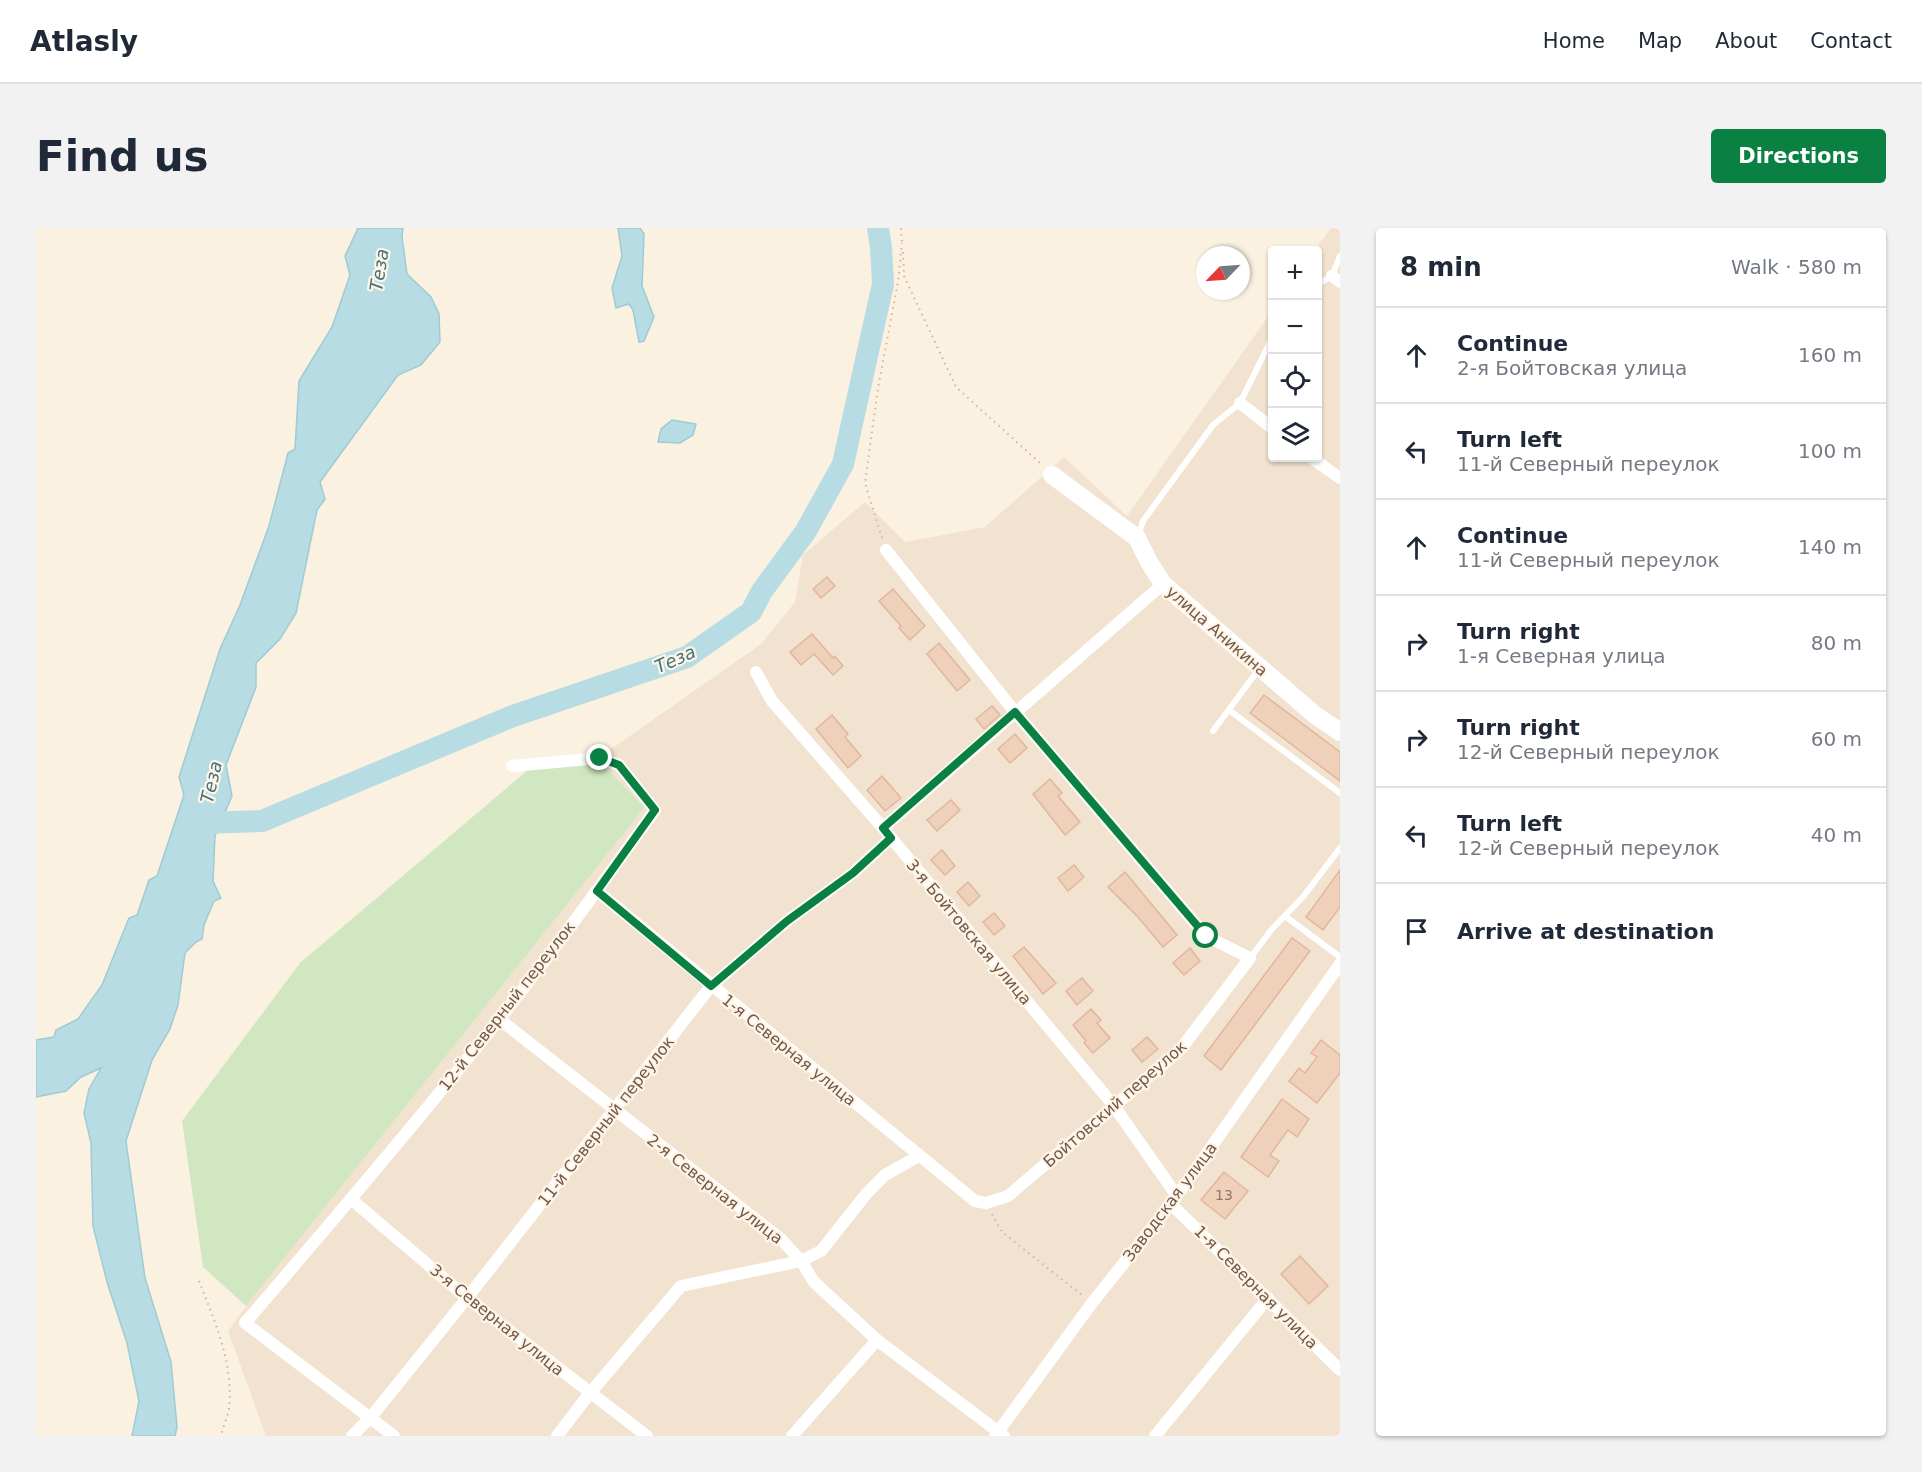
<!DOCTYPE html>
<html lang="en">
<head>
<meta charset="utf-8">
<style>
	body { margin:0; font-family:"DejaVu Sans",sans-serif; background:#f2f2f3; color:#1f2937 }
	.controls { position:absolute; right:18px; top:18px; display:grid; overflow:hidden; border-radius:6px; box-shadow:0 2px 4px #0004 }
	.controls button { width:54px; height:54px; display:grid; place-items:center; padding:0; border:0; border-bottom:2px solid #e0e1e3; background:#fff; color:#1f2937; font:30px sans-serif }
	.compass { position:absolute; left:1160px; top:18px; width:54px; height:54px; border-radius:50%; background:#fff; box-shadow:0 2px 4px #0004; rotate:245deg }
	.stop { position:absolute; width:18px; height:18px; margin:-14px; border:4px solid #0b8043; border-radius:50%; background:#fff }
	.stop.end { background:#0b8043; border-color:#fff; box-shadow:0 2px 6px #0008 }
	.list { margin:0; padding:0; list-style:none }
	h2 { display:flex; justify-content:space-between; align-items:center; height:78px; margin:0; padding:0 24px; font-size:26px }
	h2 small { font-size:20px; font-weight:400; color:#747a83 }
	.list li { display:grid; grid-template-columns:39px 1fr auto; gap:18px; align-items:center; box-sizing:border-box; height:96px; padding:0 24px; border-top:2px solid #e0e1e3 }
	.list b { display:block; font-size:22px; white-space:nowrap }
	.list p { margin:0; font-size:20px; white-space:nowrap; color:#747a83 }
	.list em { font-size:20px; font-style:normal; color:#747a83 }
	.icon { flex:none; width:33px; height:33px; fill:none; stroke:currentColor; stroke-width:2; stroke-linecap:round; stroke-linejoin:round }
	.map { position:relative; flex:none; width:1304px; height:1208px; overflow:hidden; border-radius:6px }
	header { display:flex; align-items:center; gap:36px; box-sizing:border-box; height:84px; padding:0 30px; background:#fff; border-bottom:2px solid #e0e1e3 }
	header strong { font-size:28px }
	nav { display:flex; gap:33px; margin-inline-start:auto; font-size:21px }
	.intro { display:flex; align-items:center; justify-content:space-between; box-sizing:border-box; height:144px; padding:0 36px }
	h1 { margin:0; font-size:42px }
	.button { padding:15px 27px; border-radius:6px; background:#0b8043; color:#fff; font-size:21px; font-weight:700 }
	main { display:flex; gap:36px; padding:0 36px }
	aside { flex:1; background:#fff; border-radius:6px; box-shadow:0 2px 4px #0004 }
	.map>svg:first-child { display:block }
	.residential { fill:#f2e3d0 }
	.green { fill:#d0e7c1 }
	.water { fill:#b7dce3; stroke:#9ecbd4; stroke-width:1.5 }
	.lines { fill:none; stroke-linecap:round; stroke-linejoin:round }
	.river { stroke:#b7dce3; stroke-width:22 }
	.building { fill:#efd0ba; stroke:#e1b79c; stroke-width:1.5 }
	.path { stroke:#d3b39e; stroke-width:2; stroke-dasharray:1.5 4.5; stroke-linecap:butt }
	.lane { stroke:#fff; stroke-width:6 }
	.street { stroke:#fff; stroke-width:12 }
	.secondary { stroke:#fff; stroke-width:18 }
	.route { stroke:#0b8043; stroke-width:8 }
	.labels { text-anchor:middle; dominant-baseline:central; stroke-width:4.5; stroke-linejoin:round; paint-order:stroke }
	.number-label { font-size:14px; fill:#907666 }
	.street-label { font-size:16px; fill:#71584a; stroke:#fef5e7 }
	.water-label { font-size:18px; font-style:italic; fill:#42737d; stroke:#fef5e7 }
</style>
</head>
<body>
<header>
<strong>Atlasly</strong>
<nav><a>Home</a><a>Map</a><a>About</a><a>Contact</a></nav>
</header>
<div class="intro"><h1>Find us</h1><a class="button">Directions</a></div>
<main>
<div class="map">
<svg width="1304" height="1208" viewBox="0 0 1304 1208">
	<rect width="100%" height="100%" fill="#fbf1e1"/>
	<polygon class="residential" points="1295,0 1304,0 1304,1208 230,1208 192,1103 210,1078 609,579 561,531 725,416 759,374 767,327 829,274 869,314 949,299 1028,229 1091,288 1236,83 1236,230 1282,230 1282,22 1279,22"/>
	<polygon class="green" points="561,531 609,579 210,1078 167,1039 146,893 264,735 499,536"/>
	<g class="water">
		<polygon points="322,0 367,0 366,9 371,46 395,69 403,86 404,114 385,137 362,147 284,254 289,271 281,282 260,385 244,411 220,435 220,459 190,537 196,568 179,608 177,653 185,670 178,673 168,697 166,711 160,714 149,725 142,777 134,801 116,832 90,913 109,1050 135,1134 141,1199 139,1208 96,1208 103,1173 91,1115 71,1054 57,998 55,915 48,885 53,861 65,840 45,849 30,863 0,869 0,812 18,809 20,802 42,791 66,757 93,690 101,687 113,652 121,648 148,567 143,549 184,421 204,377 233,298 252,225 259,221 263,153 296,99 314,47 309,28"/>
		<polygon points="582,0 604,0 608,6 606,58 618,89 608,113 603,114 597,82 593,76 580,80 576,60 586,28"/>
		<polygon points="636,192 660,196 657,207 644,215 622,214 625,201"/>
	</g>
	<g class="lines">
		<polyline class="river" points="165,595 226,593 477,488 651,429 715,384 726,363 770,303 807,236 847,56 845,19 842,0"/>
	</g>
	<g class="building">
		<polygon points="791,349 799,358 785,370 777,361"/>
		<polygon points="857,361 889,398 874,412 863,400 865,398 843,373"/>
		<polygon points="776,406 797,430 799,428 807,438 797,447 778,426 765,437 754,424"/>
		<polygon points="903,415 934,452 921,463 891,426"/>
		<polygon points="1228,467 1304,524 1304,553 1214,485"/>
		<polygon points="956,478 964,487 948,501 940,491"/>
		<polygon points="796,487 812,506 809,509 825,528 812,540 780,501"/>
		<polygon points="979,506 991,520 974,535 962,521"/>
		<polygon points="846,548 865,570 849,583 831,562"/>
		<polygon points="1014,551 1026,565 1022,568 1044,594 1029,607 997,566"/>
		<polygon points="915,572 924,582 901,603 891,592"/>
		<polygon points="906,622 919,638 909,647 895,632"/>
		<polygon points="1038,637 1048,649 1032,663 1022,650"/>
		<polygon points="1304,642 1304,679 1287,702 1270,689"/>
		<polygon points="1089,644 1141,707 1127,719 1102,689 1072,659"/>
		<polygon points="932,654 944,668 933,678 921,664"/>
		<polygon points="958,685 969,698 958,707 947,694"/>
		<polygon points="1256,710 1274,723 1185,842 1168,828"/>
		<polygon points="988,719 1020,755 1007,766 977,728"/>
		<polygon points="1154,720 1164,733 1148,747 1137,735"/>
		<polygon points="1046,750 1057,763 1041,777 1030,763"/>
		<polygon points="1055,781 1065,792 1061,795 1074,810 1057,825 1048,815 1050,813 1037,797"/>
		<polygon points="1111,809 1122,821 1106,834 1096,822"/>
		<polygon points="1285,812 1304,827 1304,845 1281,875 1253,853 1263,840 1269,845 1281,829 1275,825"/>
		<polygon points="1246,871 1273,891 1261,909 1252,902 1234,927 1243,933 1232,949 1205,929"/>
		<polygon points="1188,944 1212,963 1189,991 1165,972"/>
		<polygon points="1264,1028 1292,1058 1273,1076 1245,1046"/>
	</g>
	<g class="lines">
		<g class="path">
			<polyline points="865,0 866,15"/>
			<polyline points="867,24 868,48 920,159 1005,236"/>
			<polyline points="846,310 829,255 842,160 862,54 866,15"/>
			<polyline points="956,986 966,1004 1047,1068"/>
			<path d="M163 1053C179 1094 198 1136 193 1181 191 1190 187 1199 185 1208"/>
		</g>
		<g class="lane">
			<polyline points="1282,56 1296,48 1304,28"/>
			<polyline points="1102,308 1107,293 1177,197 1204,175 1236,110"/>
			<polyline points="1193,482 1304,565"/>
			<polyline points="1177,503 1223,441"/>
			<polyline points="1249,688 1304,729"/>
			<polyline points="1214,730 1236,701 1267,669 1304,620"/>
		</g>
		<g class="street">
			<polyline points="1296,48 1304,54"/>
			<polyline points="1204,175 1236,200"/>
			<polyline points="1276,230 1304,250"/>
			<polyline points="720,444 736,473 847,600 1078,878 1141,968"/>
			<polyline points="847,600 1127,356"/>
			<polyline points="561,663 939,973 950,975 972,968 1144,822 1214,730 1170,708 979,484 850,322"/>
			<polyline points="463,791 746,1012 765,1033 778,1054 841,1112 968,1208"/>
			<polyline points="315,971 431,1070 611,1208"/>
			<polyline points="1135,976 1304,1142"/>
			<polyline points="316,1208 335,1189 431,1070 675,758 751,693 817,645 855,610"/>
			<path d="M358 1208 209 1095C295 995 380 895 462 793 517 724 568 653 619 582L583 537 564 530 476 538"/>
			<polyline points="521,1208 554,1165 645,1058 765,1033 785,1023 831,965 849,947 883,928"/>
			<polyline points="756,1208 841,1112"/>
			<polyline points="959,1208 1056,1075 1135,976 1304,736"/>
			<polyline points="1119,1208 1232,1070"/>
		</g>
		<polyline class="secondary" points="1016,247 1101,310 1113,334 1127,356 1279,487 1304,504"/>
	</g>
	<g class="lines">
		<polyline class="route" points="564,530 583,537 619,582 561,663 675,758 751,693 817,645 855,610 847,600 979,484 1170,708"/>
	</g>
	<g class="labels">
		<g class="number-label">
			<text x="1188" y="967">13</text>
		</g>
		<g class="street-label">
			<text transform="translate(1181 403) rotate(41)">улица Аникина</text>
			<text transform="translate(933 704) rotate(50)">3-я Бойтовская улица</text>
			<text transform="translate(471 778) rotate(-52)">12-й Северный переулок</text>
			<text transform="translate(753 822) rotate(39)">1-я Северная улица</text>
			<text transform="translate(1079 876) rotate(-41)">Бойтовский переулок</text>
			<text transform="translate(570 893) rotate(-52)">11-й Северный переулок</text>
			<text transform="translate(679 961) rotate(38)">2-я Северная улица</text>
			<text transform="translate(1134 974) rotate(-53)">Заводская улица</text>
			<text transform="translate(1220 1059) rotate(45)">1-я Северная улица</text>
			<text transform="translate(461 1092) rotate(39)">3-я Северная улица</text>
		</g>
		<g class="water-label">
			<text transform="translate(343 42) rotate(-81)">Теза</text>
			<text transform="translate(639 431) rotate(-24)">Теза</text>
			<text transform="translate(175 554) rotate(-77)">Теза</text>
		</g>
	</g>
</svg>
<div class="controls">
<button>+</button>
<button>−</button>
<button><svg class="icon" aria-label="locate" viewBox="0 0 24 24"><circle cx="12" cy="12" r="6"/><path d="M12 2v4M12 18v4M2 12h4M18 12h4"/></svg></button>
<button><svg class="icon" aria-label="layers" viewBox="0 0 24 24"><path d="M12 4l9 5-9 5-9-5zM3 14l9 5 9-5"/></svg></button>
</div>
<svg class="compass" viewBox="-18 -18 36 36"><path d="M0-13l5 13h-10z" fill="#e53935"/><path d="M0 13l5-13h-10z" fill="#747a83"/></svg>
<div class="stop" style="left:1170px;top:708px"></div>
<div class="stop end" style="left:564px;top:530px"></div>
</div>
<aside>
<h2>8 min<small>Walk · 580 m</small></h2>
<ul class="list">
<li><svg class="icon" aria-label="ahead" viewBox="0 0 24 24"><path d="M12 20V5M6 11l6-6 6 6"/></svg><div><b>Continue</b><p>2-я Бойтовская улица</p></div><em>160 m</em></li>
<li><svg class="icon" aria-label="left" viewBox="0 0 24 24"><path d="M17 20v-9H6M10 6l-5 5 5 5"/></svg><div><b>Turn left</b><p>11-й Северный переулок</p></div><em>100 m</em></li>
<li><svg class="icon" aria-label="ahead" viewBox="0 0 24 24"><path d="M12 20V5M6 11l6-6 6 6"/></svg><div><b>Continue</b><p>11-й Северный переулок</p></div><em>140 m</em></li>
<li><svg class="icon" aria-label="right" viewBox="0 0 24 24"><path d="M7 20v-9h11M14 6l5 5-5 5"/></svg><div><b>Turn right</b><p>1-я Северная улица</p></div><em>80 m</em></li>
<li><svg class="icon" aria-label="right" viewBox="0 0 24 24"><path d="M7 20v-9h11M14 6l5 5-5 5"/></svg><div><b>Turn right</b><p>12-й Северный переулок</p></div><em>60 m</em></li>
<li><svg class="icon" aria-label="left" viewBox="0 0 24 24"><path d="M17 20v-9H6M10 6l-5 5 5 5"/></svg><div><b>Turn left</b><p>12-й Северный переулок</p></div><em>40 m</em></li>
<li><svg class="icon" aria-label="arrive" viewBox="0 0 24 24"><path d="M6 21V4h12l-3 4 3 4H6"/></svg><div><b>Arrive at destination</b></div></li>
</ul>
</aside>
</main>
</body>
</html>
